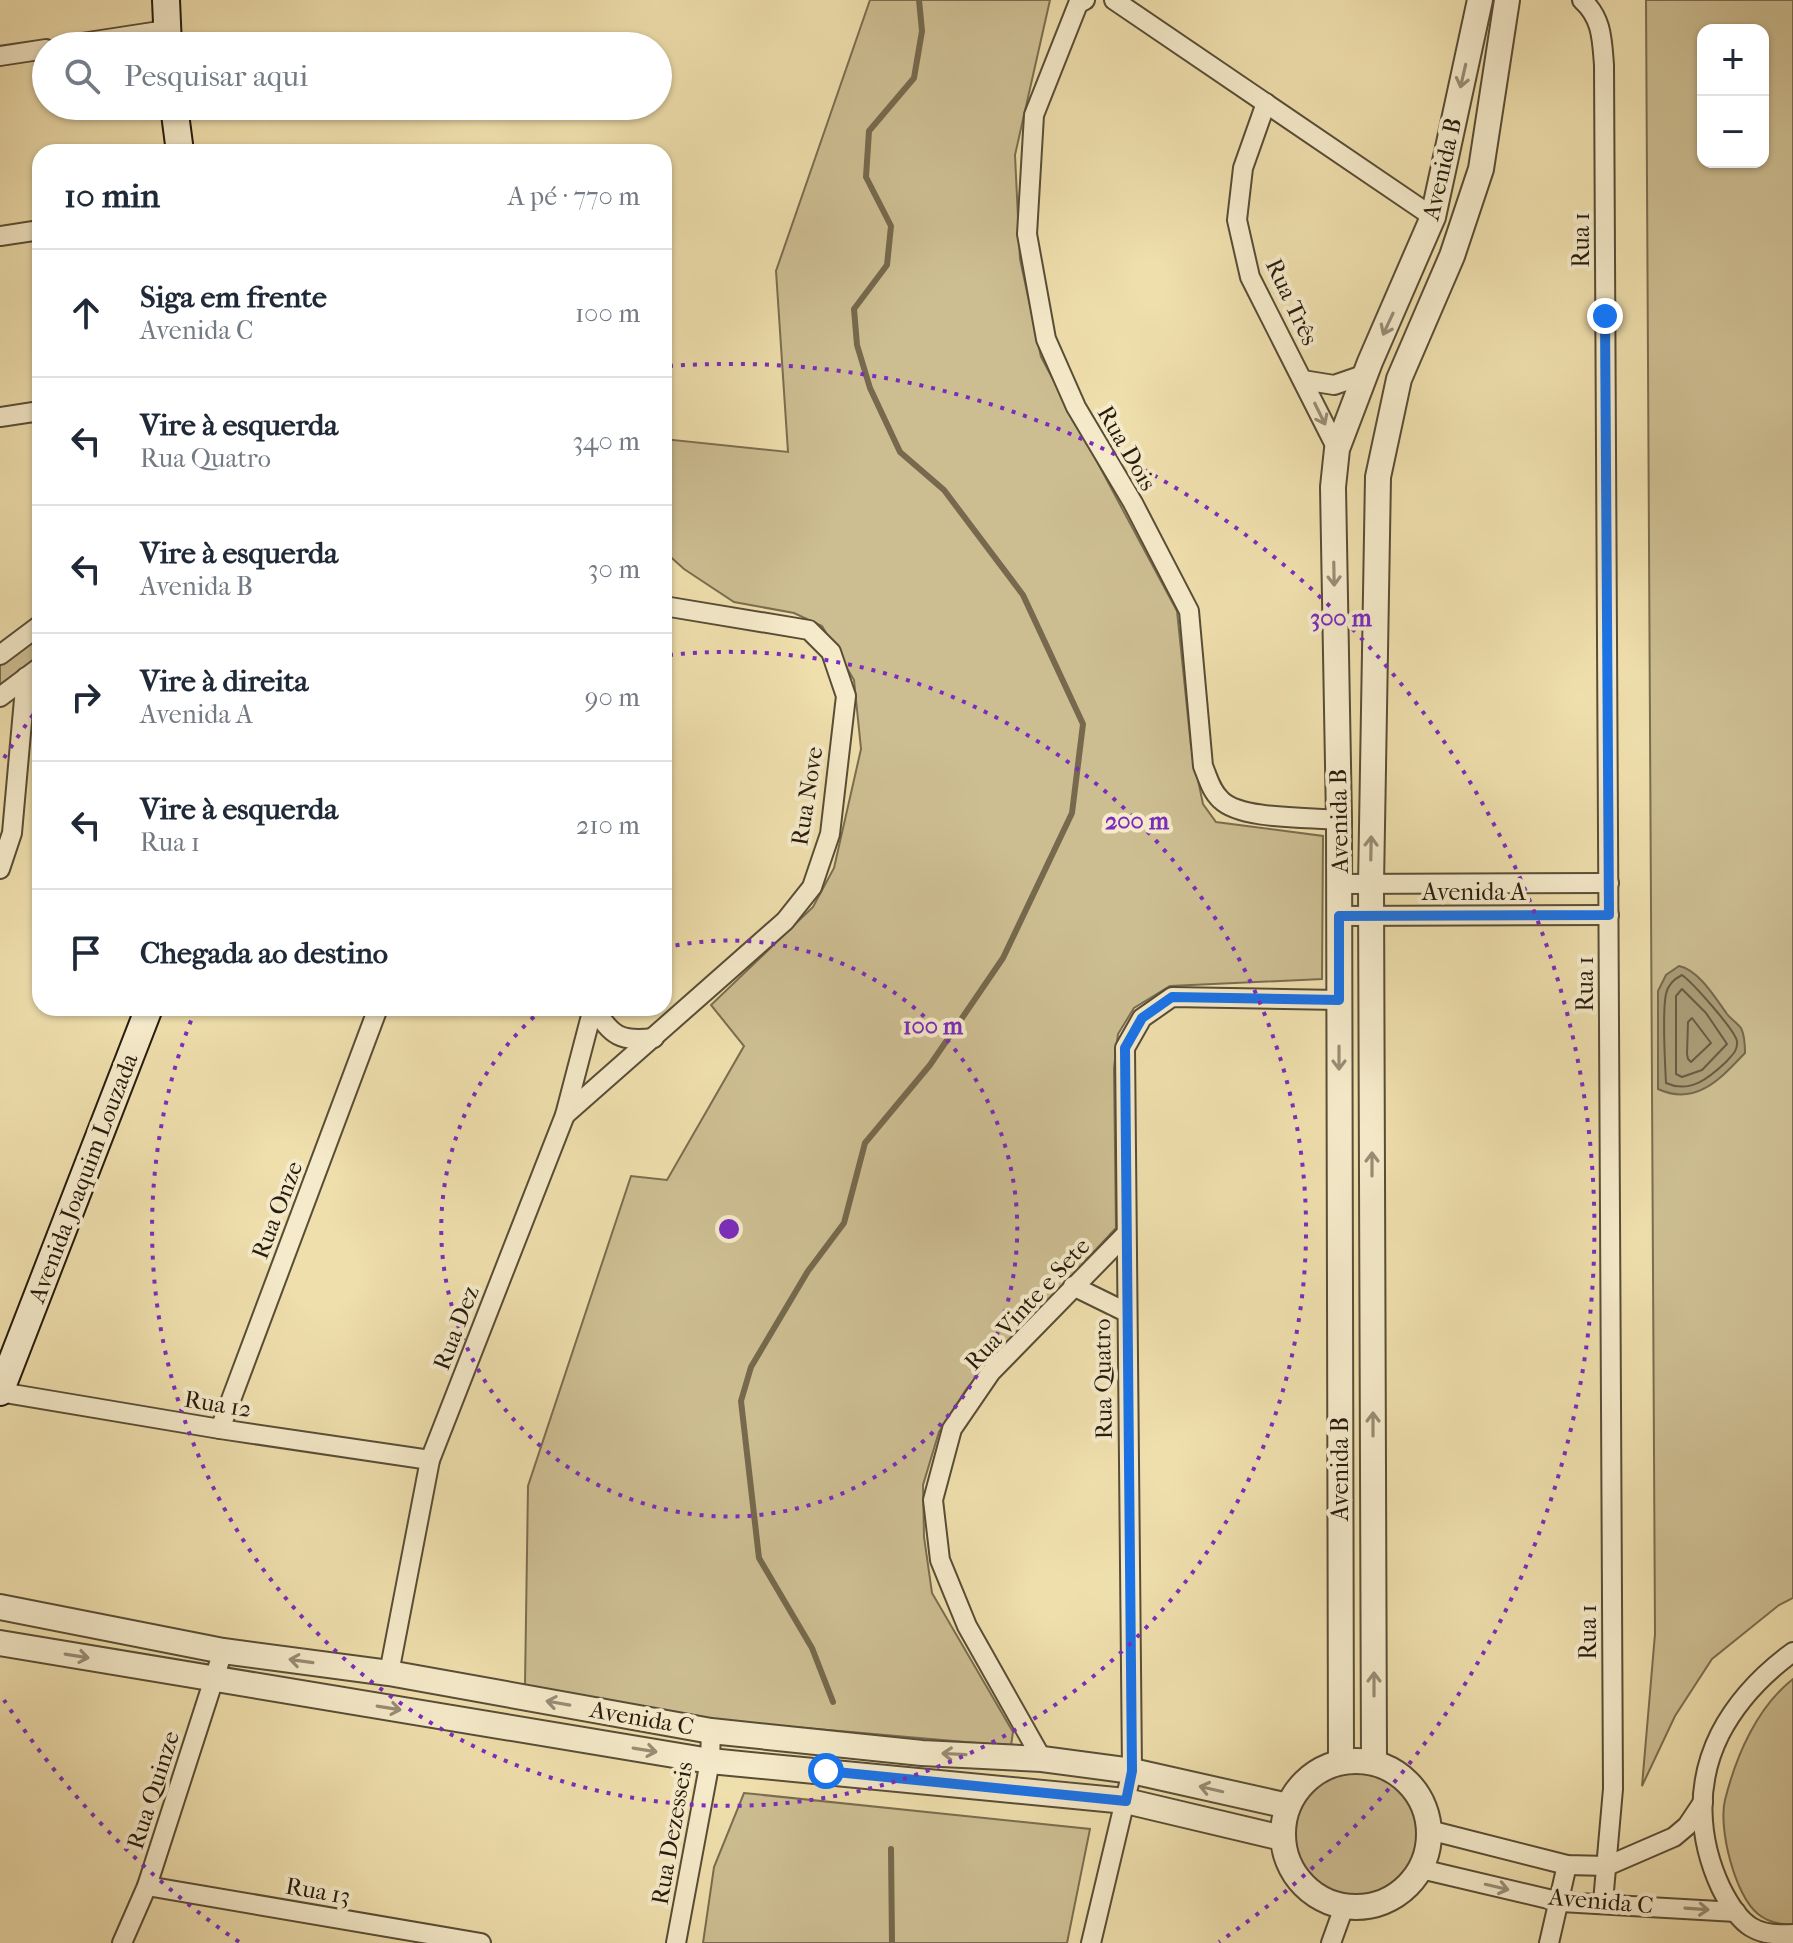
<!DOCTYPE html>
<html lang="pt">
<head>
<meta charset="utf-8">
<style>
	body { margin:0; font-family:"IM FELL French Canon",serif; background:#f2f2f3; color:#1f2937 }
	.controls { position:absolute; right:24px; top:24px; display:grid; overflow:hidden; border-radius:16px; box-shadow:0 2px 6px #0004 }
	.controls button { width:72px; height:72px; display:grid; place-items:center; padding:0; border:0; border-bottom:2px solid #e0e1e3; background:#fff; color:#1f2937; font:40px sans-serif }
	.stop { position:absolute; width:24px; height:24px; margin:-18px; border:6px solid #1a73e8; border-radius:50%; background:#fff }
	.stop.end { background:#1a73e8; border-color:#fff; box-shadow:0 2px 8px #0008 }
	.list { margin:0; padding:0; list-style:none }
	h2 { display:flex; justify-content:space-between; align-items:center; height:104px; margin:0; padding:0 32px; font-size:34px }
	h2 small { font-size:26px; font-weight:400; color:#747a83 }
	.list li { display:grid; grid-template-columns:52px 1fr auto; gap:24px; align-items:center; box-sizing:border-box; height:128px; padding:0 32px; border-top:2px solid #e0e1e3 }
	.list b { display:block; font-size:30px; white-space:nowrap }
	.list p { margin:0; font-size:26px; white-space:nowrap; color:#747a83 }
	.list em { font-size:26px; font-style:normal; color:#747a83 }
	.icon { flex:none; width:44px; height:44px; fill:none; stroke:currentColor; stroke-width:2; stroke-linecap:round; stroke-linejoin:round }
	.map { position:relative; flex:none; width:1793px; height:1943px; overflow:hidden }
	.search { position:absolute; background:#fff; box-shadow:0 2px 6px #0004; left:32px; top:32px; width:640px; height:88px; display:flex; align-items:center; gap:20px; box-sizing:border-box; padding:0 28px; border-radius:44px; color:#747a83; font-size:30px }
	.panel { position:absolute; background:#fff; box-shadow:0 2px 6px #0004; left:32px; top:144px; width:640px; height:872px; border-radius:24px }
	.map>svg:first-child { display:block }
	.green { fill:#cdbe92; stroke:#7a6d50; stroke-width:2; fill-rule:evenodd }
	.water { fill:#ab9d77; stroke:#76694d; stroke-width:2 }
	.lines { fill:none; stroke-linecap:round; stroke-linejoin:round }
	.shore { stroke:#685c42; stroke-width:2 }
	.stream { stroke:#76694d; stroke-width:6 }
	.minor-casing { stroke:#584d36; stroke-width:22 }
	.tertiary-casing { stroke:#584d36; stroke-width:28 }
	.secondary-casing { stroke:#261c0e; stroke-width:30 }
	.minor { stroke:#f5eaca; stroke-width:18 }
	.tertiary { stroke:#f5eaca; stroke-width:24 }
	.secondary { stroke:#f5eaca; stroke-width:26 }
	.oneway { stroke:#988d75 }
	.route { stroke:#1a73e8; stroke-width:10 }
	.ring { fill:none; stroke:#7b2cbf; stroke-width:4; stroke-dasharray:4 8 }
	.labels { text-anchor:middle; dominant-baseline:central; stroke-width:8; stroke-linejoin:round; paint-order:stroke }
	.street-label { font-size:24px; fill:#261c0e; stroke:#f5eaca }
	.centre { fill:#7b2cbf; stroke:#f5eaca; stroke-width:4 }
	.ring-label { font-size:24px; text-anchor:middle; font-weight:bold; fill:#7b2cbf; stroke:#f5eaca; stroke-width:8; stroke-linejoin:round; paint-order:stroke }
</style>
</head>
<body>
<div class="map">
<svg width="1793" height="1943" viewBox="0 0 1793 1943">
	<rect width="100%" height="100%" fill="#efdfad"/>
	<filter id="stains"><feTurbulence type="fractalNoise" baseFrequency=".0025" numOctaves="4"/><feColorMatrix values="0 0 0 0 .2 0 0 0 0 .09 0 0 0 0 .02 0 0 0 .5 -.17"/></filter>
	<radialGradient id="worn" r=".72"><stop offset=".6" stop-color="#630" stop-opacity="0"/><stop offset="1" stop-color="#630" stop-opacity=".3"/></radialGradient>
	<g class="green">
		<polygon points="870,0 1050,0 1015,155 1020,259 1041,357 1177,611 1191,746 1203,804 1216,822 1323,836 1322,979 1170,986 1134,1008 1118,1034 1114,1068 1116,1228 967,1388 939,1432 923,1485 924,1537 932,1593 1013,1732 1011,1746 714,1720 525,1685 528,1486 631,1176 667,1180 744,1046 711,1005 813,907 834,868 861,749 854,680 822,626 794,613 734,602 684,569 664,551 664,439 788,452 776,271"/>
		<path d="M1646 0H1793V1598L1779 1605 1712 1659 1675 1716 1642 1786 1655 1634ZM1703 30H1763V162H1703Z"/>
		<polygon points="40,635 40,658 0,690 0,664"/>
		<path d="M1793 1679V1924C1781 1925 1768 1922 1758 1914 1735 1896 1718 1828 1725 1800 1736 1756 1757 1707 1793 1679Z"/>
		<circle cx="1356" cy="1832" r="64"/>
		<polygon points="744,1793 1090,1829 1067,1943 703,1943 714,1867"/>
	</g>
	<path class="water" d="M1679 966C1699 970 1716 999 1727 1014 1731 1019 1737 1023 1741 1028 1745 1036 1745 1045 1745 1053 1721 1078 1696 1107 1658 1089V991L1666 975Z"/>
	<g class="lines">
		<g class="shore">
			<path d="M1682 975C1693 983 1734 1029 1737 1041 1738 1051 1732 1055 1726 1062 1709 1078 1690 1094 1666 1083 1665 1063 1662 1012 1666 994 1668 984 1674 979 1682 975Z"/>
			<polygon points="1682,989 1706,1013 1727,1044 1702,1070 1682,1077 1676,1074 1676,996"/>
			<polygon points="1692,1018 1711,1043 1691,1062 1688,1059 1687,1054 1688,1022"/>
		</g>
		<g class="stream">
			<polyline points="833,1702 812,1648 759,1558 741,1401 751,1367 808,1271 844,1223 865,1143 930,1065 1003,958 1072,813 1083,724 1023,595 944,490 900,452 870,388 857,345 854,309 887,265 891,226 866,177 869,131 914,78 922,31 919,0"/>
			<polyline points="891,1849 892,1943"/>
		</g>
		<g class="minor-casing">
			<g id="minor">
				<path d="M1085 0 1078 4 1034 115 1027 234 1046 339 1076 407 1133 503 1189 611 1203 766C1208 778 1211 791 1221 800 1241 820 1310 817 1339 820"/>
				<polyline points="1114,0 1433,217"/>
				<path d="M1582 0C1602 18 1602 39 1604 65L1613 1789 1603 1902"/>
				<polyline points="62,46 166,30"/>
				<polyline points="0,56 46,49"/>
				<polyline points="1266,103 1243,168 1237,220 1250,277 1337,449"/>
				<polyline points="0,236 40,230"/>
				<polyline points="1303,380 1334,385 1366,374"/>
				<polyline points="0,417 40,411"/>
				<polyline points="0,655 40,625"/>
				<polyline points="0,697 40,667"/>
				<polyline points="0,869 12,833 26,677"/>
				<polyline points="1339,884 1609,883"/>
				<polyline points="1339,916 1609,915"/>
				<path d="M594 1008C612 1036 620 1042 654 1038"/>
				<polyline points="565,1115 785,921 812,887 830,834 846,696 831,652 809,630 664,606"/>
				<polyline points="1073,1286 1126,1312"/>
				<polyline points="0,1392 220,1429 430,1460"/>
				<polyline points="220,1429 378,1008"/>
				<path d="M1793 1652C1763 1674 1737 1701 1720 1734 1695 1784 1698 1839 1721 1888 1728 1902 1738 1919 1751 1927 1764 1935 1779 1935 1793 1934"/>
				<polyline points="389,1673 430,1460 565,1115 593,1008"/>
				<polyline points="1042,1759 967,1626 940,1560 933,1500 952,1429 991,1372 1125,1235"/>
				<polyline points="1429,1830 1567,1865 1607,1866 1674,1837 1687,1826 1703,1802"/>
				<polyline points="1421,1869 1561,1902 1736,1912"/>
				<polyline points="147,1886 481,1943"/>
				<polyline points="122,1943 147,1886 223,1651"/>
				<polyline points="676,1943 710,1761 711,1731"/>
				<polyline points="1091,1943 1132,1771 1125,1048 1142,1018 1172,997 1339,1000"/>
				<polyline points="1331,1943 1344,1907"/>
				<polyline points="1549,1943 1567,1865"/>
			</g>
		</g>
		<g class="tertiary-casing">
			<g id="tertiary">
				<polyline points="0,1607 223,1651 389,1673 711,1731 922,1753 1042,1759 1132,1771 1288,1806"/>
				<polyline points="0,1643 710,1761 1126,1801 1282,1838"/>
				<circle cx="1356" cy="1834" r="73"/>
				<polyline points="1341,1762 1339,820 1333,487 1337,449 1370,362 1433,217 1480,0"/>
				<polyline points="1374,1762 1371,885 1378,477 1399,379 1452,256 1481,169 1507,0"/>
			</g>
		</g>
		<g class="secondary-casing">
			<g id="secondary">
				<polyline points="166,0 168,46"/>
				<polyline points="174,106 180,152"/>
				<polyline points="0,1392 149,1008"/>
			</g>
		</g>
		<use href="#minor" class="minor"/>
		<use href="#tertiary" class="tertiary"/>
		<use href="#secondary" class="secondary"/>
	</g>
	<defs><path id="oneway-shaft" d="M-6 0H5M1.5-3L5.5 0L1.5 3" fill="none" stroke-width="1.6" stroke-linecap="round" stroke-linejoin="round" transform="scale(2)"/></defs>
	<g class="oneway">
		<use href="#oneway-shaft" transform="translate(1463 76) rotate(103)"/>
		<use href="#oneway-shaft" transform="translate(1388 324) rotate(115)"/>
		<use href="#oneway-shaft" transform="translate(1320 414) rotate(64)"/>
		<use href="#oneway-shaft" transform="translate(1334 574) rotate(89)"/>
		<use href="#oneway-shaft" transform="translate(1371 848) rotate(-89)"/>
		<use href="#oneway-shaft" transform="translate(1339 1058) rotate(90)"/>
		<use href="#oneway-shaft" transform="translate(1372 1164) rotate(-90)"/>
		<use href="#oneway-shaft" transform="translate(1373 1424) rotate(-90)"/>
		<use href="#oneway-shaft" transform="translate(77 1656) rotate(9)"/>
		<use href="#oneway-shaft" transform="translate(301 1661) rotate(-172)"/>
		<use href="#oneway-shaft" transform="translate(1374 1684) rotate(-90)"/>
		<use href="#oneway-shaft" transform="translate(558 1703) rotate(-170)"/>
		<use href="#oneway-shaft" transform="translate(389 1708) rotate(9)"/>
		<use href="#oneway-shaft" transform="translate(645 1750) rotate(9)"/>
		<use href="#oneway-shaft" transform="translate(954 1754) rotate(-177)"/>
		<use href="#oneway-shaft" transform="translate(1211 1789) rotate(-167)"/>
		<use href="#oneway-shaft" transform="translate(1497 1887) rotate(13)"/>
		<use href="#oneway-shaft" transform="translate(1697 1909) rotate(4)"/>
	</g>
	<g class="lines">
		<polyline class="route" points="826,1771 1126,1801 1132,1771 1125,1048 1142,1018 1172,997 1339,1000 1339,916 1609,915 1605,316"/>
	</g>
	<g class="ring">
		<path d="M664 948A288 288 0 1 1 544 1008"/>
		<path d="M669 655A577 577 0 1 1 196 1008"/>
		<path d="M239 1942A865 865 0 0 1 4 1700M4 758A865 865 0 0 1 38 708M669 366A865 865 0 0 1 1219 1942"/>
	</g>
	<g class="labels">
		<g class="street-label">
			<text transform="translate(1442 169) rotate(-77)">Avenida B</text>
			<text transform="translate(1581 240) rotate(-90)">Rua 1</text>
			<text transform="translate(1292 302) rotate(65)">Rua Três</text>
			<text transform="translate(1127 448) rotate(60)">Rua Dois</text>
			<text transform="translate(807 796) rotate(-81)">Rua Nove</text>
			<text transform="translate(1339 821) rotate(-91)">Avenida B</text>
			<text x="1474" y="892">Avenida A</text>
			<text transform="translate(1585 984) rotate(-90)">Rua 1</text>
			<text transform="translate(83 1178) rotate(-69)">Avenida Joaquim Louzada</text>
			<text transform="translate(277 1210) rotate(-69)">Rua Onze</text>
			<text transform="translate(1027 1304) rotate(-47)">Rua Vinte e Sete</text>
			<text transform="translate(456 1328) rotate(-69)">Rua Dez</text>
			<text transform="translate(1103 1379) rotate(-91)">Rua Quatro</text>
			<text transform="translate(218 1404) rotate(9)">Rua 12</text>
			<text transform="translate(1340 1469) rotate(-90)">Avenida B</text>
			<text transform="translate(1588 1632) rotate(-90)">Rua 1</text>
			<text transform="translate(642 1718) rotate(10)">Avenida C</text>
			<text transform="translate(153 1790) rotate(-72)">Rua Quinze</text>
			<text transform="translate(672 1833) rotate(-80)">Rua Dezesseis</text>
			<text transform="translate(318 1891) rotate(10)">Rua 13</text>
			<text transform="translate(1601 1901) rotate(5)">Avenida C</text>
		</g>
	</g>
	<circle cx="729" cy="1229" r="12" class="centre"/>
	<g class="ring-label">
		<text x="1341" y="626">300 m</text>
		<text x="1137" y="829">200 m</text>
		<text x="933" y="1034">100 m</text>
	</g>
	<rect width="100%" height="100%" filter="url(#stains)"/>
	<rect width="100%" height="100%" fill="url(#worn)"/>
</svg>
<div class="controls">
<button>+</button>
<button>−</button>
</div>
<div class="stop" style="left:826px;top:1771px"></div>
<div class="stop end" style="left:1605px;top:316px"></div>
<div class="search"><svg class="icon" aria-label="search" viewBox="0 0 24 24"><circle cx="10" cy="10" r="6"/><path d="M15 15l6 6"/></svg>Pesquisar aqui</div>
<section class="panel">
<h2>10 min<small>A pé · 770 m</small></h2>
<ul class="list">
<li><svg class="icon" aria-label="ahead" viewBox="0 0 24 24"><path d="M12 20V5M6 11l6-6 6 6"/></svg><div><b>Siga em frente</b><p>Avenida C</p></div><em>100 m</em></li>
<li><svg class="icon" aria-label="left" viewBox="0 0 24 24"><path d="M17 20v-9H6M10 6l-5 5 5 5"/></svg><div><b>Vire à esquerda</b><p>Rua Quatro</p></div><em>340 m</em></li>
<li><svg class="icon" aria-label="left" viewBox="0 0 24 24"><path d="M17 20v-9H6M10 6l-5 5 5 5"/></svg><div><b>Vire à esquerda</b><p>Avenida B</p></div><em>30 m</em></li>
<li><svg class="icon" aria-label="right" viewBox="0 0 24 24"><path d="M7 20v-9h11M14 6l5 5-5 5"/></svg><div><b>Vire à direita</b><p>Avenida A</p></div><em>90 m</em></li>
<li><svg class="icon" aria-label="left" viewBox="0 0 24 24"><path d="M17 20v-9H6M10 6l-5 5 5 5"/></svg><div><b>Vire à esquerda</b><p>Rua 1</p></div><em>210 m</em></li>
<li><svg class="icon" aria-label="arrive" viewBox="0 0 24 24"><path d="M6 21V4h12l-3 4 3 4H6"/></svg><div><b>Chegada ao destino</b></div></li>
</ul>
</section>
</div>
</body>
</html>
